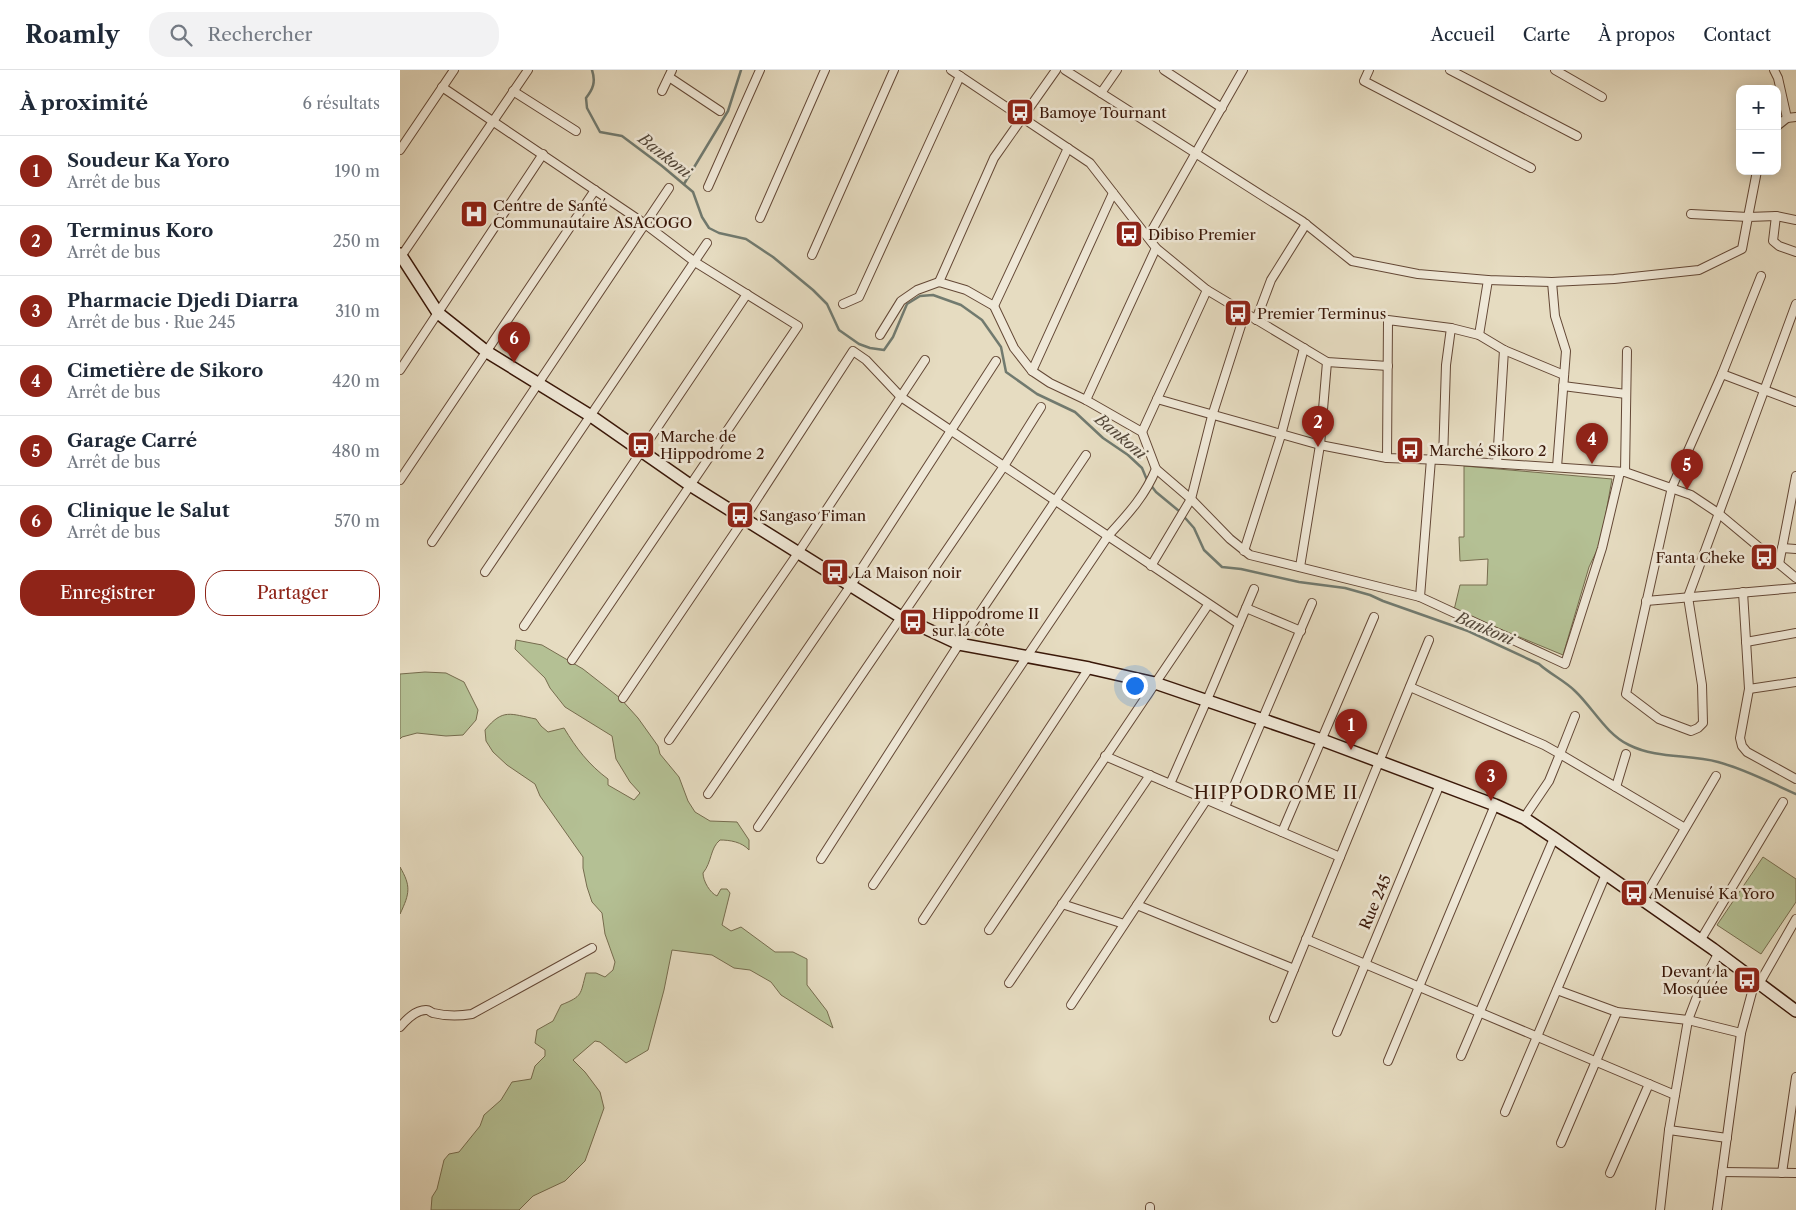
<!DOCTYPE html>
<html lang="fr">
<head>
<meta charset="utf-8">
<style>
	body { margin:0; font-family:"Libre Caslon Text",serif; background:#f2f2f3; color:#1f2937 }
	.controls { position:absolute; right:15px; top:15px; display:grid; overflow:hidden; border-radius:10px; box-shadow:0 2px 12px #0003 }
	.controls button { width:45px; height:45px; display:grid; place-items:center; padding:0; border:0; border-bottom:1px solid #e0e1e3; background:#fff; color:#1f2937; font:25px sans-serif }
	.you { position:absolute; left:734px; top:615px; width:18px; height:18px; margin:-12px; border:4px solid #fff; border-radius:50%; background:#1a73e8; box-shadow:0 0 0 8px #1a73e833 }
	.badge { display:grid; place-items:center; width:32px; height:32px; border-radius:50%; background:#8f2418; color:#fff; font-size:16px; font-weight:700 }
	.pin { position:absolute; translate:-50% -41px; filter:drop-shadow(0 1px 2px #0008) }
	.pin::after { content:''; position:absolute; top:26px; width:18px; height:15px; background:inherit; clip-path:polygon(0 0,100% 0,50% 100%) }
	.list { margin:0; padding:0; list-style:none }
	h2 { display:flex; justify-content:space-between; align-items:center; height:65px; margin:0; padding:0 20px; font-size:21px }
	h2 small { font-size:16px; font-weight:400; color:#747a83 }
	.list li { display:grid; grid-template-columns:32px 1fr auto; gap:15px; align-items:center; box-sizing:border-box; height:70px; padding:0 20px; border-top:1px solid #e0e1e3 }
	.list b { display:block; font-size:19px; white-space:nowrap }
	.list p { margin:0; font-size:16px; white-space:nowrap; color:#747a83 }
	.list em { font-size:16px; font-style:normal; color:#747a83 }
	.actions { display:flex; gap:10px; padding:15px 20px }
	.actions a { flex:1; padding:11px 0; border:1px solid #8f2418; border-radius:20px; text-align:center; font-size:18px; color:#8f2418 }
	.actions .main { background:#8f2418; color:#fff }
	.icon { flex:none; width:28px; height:28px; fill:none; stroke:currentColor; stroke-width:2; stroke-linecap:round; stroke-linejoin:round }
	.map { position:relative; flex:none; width:1396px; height:1140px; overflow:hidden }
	header { display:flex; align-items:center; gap:30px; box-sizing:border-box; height:70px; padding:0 25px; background:#fff; border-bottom:1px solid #e0e1e3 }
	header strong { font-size:24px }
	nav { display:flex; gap:28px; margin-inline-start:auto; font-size:18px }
	.search { width:350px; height:45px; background:#f2f2f3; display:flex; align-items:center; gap:12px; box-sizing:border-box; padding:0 18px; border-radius:20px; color:#747a83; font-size:19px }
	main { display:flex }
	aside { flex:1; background:#fff }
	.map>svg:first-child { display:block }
	.green { fill:#b4c094; stroke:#766c4e }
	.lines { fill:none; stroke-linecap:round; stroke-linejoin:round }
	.stream { stroke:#717a6f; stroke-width:2.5 }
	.street-casing { stroke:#644836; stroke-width:10 }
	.secondary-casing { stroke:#391708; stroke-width:14 }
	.street { stroke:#efe8d7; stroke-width:8 }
	.secondary { stroke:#efe8d7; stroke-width:11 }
	.labels { text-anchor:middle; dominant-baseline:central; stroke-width:5; stroke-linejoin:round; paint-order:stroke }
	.poi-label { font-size:15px; fill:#391708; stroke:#efe8d7; text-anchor:start }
	.street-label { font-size:15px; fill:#391708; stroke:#efe8d7 }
	.water-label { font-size:16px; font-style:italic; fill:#55493b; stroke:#efe8d7 }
	.quarter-label { font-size:18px; letter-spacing:1px; fill:#391708; stroke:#efe8d7 }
</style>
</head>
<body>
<header>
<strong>Roamly</strong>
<div class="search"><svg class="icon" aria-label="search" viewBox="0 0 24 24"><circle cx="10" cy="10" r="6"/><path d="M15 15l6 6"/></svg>Rechercher</div>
<nav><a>Accueil</a><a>Carte</a><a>À propos</a><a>Contact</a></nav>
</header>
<main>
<aside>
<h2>À proximité<small>6 résultats</small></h2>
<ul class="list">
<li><span class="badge">1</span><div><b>Soudeur Ka Yoro</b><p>Arrêt de bus</p></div><em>190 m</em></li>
<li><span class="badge">2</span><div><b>Terminus Koro</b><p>Arrêt de bus</p></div><em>250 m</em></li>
<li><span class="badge">3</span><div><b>Pharmacie Djedi Diarra</b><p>Arrêt de bus · Rue 245</p></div><em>310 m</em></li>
<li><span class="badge">4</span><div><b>Cimetière de Sikoro</b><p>Arrêt de bus</p></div><em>420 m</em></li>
<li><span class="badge">5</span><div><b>Garage Carré</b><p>Arrêt de bus</p></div><em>480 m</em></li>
<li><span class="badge">6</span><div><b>Clinique le Salut</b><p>Arrêt de bus</p></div><em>570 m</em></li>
</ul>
<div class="actions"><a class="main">Enregistrer</a><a>Partager</a></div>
</aside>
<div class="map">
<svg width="1396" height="1140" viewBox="0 0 1396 1140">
	<rect width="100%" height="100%" fill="#e6dcc1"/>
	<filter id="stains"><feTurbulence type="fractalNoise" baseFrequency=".004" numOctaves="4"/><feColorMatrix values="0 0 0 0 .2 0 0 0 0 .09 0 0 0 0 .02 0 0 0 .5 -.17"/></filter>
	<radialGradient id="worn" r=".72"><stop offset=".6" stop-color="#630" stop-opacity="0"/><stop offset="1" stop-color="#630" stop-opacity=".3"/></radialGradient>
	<g class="green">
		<polygon points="1064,396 1212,409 1204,454 1199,476 1189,497 1163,585 1054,540 1060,515 1087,515 1088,489 1060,491 1059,467 1064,467"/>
		<path d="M116 570 142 575 183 599 220 628 238 648 258 676 260 684 279 707 288 731 295 742 310 751 337 752 349 770V780C342 772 330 770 320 770 310 778 312 792 303 803 303 811 310 823 317 826L321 819H327L330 823 322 855 331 861 341 857 375 882H393L407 889V915L427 941 433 958 381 925 371 912 350 900 334 898 312 885 272 880 264 920 248 980 226 993 200 972 195 971 173 990 185 1002 200 1022 204 1038 185 1091 165 1111 133 1126 119 1140H31L32 1127 37 1119 44 1090 49 1084 59 1082 80 1056 84 1045 101 1030 112 1012 131 1009 135 996 145 986V980L135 973 137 960 153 951 161 935C183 926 180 925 186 903H196L205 907 213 900 215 892 205 864 202 843 192 832 187 817 183 798V787L140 726 135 714 107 695 93 682 86 671 85 660C103 638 110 644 136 649L141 656 148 662 164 658C176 678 189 695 208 709V715L234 730 240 723 230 712 216 689 212 666 165 637 150 618 145 608 115 579Z"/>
		<polygon points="25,602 46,603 64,612 78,640 76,650 63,665 46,666 17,663 2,667 0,669 0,604"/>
		<polygon points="1363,787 1396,809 1396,832 1361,884 1317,855"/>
		<path d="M0 797C11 816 10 823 0 844Z"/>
	</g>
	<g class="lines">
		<g class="stream">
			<path d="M192 0C196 12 193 19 186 28L187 38 200 62 222 66 262 96 293 122 302 147 309 158 319 163 346 169 373 187 413 220 427 234 439 260 459 274 470 278 484 280 493 267 507 234 520 226 533 225 561 235 582 250 601 277 606 302 637 324 675 342 703 368 728 385 742 398 747 410 756 422 779 441 794 458 804 480 822 497 841 499 899 512 945 518 970 525 983 531 1068 561 1139 594C1150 604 1165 611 1175 621 1193 638 1206 664 1229 675 1257 689 1289 684 1318 692 1345 699 1371 713 1396 724"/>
			<polyline points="284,114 328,41 341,0"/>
		</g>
		<g class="street-casing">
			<g id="street">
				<polyline points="551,0 690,93 756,178 807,220 927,292 988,296"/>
				<polyline points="665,0 902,151 952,191 1018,204 1088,210 1152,212 1214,209 1299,200 1342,179 1348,147 1376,146 1396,150"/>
				<polyline points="764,0 822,38"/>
				<polyline points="969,0 964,11 1131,98"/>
				<polyline points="1050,0 1177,66"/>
				<polyline points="1155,0 1202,27"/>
				<polyline points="1374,0 1378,8 1387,48"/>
				<polyline points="269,7 320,41"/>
				<polyline points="42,17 245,154 295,192 398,256 172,590"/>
				<polyline points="113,21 176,61"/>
				<polyline points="262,21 272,0"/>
				<polyline points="701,23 717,0"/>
				<polyline points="1377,56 1387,48 1396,47"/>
				<polyline points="0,80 54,0"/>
				<polyline points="308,117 360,0"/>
				<polyline points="1291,144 1348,147 1357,101"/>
				<polyline points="1376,146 1373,171 1379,176 1396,182"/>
				<polyline points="360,148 425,0"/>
				<polyline points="748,167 843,0"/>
				<polyline points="412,185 494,0"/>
				<polyline points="0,188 128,0"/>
				<polyline points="1361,206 1322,304 1272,417 1226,624 1259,649 1291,661 1298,658 1303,653 1302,615 1288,527 1396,234"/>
				<polyline points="539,212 594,88 656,0"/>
				<polyline points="1152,212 1155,246 1166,281 1157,397"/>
				<polyline points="443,234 459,227 560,6"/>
				<polyline points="594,236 668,78"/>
				<polyline points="856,250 871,210 906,154"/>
				<polyline points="480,265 501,231 517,220 539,212 566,220 594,236 614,278 632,301 650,313 686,330 742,362 756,399 791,429 830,469 850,485 1020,527 1165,594 1202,478 1220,402"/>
				<polyline points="1079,265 1088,210"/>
				<polyline points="0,300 143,84"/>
				<polyline points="632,301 713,123"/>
				<polyline points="1322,304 1396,332"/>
				<polyline points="1163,316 1226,324"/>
				<polyline points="757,329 920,375 987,388 1043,390 1225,402 1291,425 1318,443 1396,508"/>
				<polyline points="686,330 756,178"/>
				<polyline points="742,362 807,220"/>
				<polyline points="987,388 988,250 1051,258 1079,265 1104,280 1164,305"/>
				<polyline points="1043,390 1046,295 1051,258"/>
				<polyline points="1097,393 1104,280"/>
				<polyline points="1225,402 1227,281"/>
				<polyline points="0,410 195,120"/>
				<polyline points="32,472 269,118"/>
				<polyline points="1382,478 1396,479"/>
				<polyline points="844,481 881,365 904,278"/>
				<polyline points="1379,494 1396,406"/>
				<polyline points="751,496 791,429 812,346 845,243"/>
				<polyline points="900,497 920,375 927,292"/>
				<polyline points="85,502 307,173"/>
				<polyline points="1343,522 1349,619 1340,668 1342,676 1347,682 1396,709"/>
				<polyline points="1020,527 1031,389"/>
				<polyline points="1246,531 1396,518"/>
				<polyline points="846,538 901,561"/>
				<polyline points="124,556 347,224"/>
				<polyline points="1346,572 1396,563"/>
				<polyline points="1010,617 1144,675 1160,684 1175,646"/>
				<polyline points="1349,619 1396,612"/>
				<polyline points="223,628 344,449 453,281 466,290 501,327 839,554"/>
				<polyline points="269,670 398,483 525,290"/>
				<polyline points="705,686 940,787"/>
				<polyline points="770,714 807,630 854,519"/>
				<polyline points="1216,717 1226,684"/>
				<polyline points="308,724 451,515 596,291"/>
				<polyline points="825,737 912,533"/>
				<polyline points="1124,748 1149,711 1160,684 1285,758"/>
				<polyline points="358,757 604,396 641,337"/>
				<polyline points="882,762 974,547"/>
				<polyline points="421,789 559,574 686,385"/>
				<path d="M473 815 708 466C728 444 745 426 756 399"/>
				<polyline points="1243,830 1316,706"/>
				<polyline points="662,834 724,854"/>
				<polyline points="737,835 894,899"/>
				<polyline points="523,850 689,598"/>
				<polyline points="589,860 808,535"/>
				<polyline points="906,869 1275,1025"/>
				<polyline points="1300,871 1383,732"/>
				<polyline points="609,913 750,705"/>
				<polyline points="1359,914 1396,849"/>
				<polyline points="1157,920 1217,942 1288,950 1341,963"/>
				<polyline points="671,935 807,729"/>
				<polyline points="874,948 1029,570"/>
				<path d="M0 957C6 950 15 940 26 940 30 940 28 941 33 943 45 946 60 946 72 944L192 878"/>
				<polyline points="937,962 1040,714"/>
				<polyline points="1061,986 1154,768"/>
				<polyline points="988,991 1095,735"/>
				<polyline points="1105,1042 1206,804"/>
				<polyline points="1269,1060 1327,1068"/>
				<polyline points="1161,1073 1217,942"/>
				<polyline points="1322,1102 1396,1103"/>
				<polyline points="1210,1103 1249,1014"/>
				<polyline points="1382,1103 1396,1007"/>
				<polyline points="750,1137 750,1140"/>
				<polyline points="1260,1140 1269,1060 1288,950 1301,916 1318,884"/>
				<polyline points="1317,1140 1341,963 1355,911"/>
			</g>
		</g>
		<g class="secondary-casing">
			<polyline id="secondary" points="0,184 38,243 87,282 191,346 290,415 501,547 559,574 689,598 755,613 922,670 1095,735 1124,748 1154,768 1313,879 1396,941"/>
		</g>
		<use href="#street" class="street"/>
		<use href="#secondary" class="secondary"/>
	</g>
	<defs>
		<g id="bus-square" transform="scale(1.4375)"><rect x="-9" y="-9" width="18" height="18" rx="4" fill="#8f2418" stroke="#efe8d7"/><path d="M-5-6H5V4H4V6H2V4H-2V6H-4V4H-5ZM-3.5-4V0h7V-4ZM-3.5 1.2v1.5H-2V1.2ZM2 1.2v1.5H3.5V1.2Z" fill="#fff"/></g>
		<g id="hospital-square" transform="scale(1.4375)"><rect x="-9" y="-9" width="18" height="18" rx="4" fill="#8f2418" stroke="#efe8d7"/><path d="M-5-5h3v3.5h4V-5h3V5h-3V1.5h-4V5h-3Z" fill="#fff"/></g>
	</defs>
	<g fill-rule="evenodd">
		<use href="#bus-square" x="620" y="42"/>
		<use href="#hospital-square" x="74" y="144"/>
		<use href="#bus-square" x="729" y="164"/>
		<use href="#bus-square" x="838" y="243"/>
		<use href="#bus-square" x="241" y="375"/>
		<use href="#bus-square" x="1010" y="380"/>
		<use href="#bus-square" x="340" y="445"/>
		<use href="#bus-square" x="1364" y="487"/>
		<use href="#bus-square" x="435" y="502"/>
		<use href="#bus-square" x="513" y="552"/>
		<use href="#bus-square" x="1234" y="823"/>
		<use href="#bus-square" x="1347" y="910"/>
	</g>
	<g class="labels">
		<g class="poi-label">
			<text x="639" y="42">Bamoye Tournant</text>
			<text x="93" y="135">Centre de Santé<tspan x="93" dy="17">Communautaire ASACOGO</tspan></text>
			<text x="748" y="164">Dibiso Premier</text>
			<text x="857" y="243">Premier Terminus</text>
			<text x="260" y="366">Marche de<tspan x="260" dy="17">Hippodrome 2</tspan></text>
			<text x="1029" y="380">Marché Sikoro 2</text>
			<text x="359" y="445">Sangaso Fiman</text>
			<text x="1345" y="487" text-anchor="end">Fanta Cheke</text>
			<text x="454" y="502">La Maison noir</text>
			<text x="532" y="543">Hippodrome II<tspan x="532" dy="17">sur la côte</tspan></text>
			<text x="1253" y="823">Menuisé Ka Yoro</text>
			<text x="1328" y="901" text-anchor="end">Devant la<tspan x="1328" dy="17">Mosquée</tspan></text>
		</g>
		<g class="street-label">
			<text transform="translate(975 832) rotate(-67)">Rue 245</text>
		</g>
		<g class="water-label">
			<text transform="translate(265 85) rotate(38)">Bankoni</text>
			<text transform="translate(721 366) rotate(40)">Bankoni</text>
			<text transform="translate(1085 558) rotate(23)">Bankoni</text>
		</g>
		<g class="quarter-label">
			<text x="876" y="723">HIPPODROME II</text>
		</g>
	</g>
	<rect width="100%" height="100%" filter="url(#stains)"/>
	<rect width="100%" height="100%" fill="url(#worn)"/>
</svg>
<div class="controls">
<button>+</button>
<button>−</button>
</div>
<div class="you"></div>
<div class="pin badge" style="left:951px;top:680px">1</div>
<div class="pin badge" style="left:918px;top:377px">2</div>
<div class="pin badge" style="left:1091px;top:731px">3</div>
<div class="pin badge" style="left:1192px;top:394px">4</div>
<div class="pin badge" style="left:1287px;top:420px">5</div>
<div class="pin badge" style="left:114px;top:293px">6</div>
</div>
</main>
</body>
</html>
